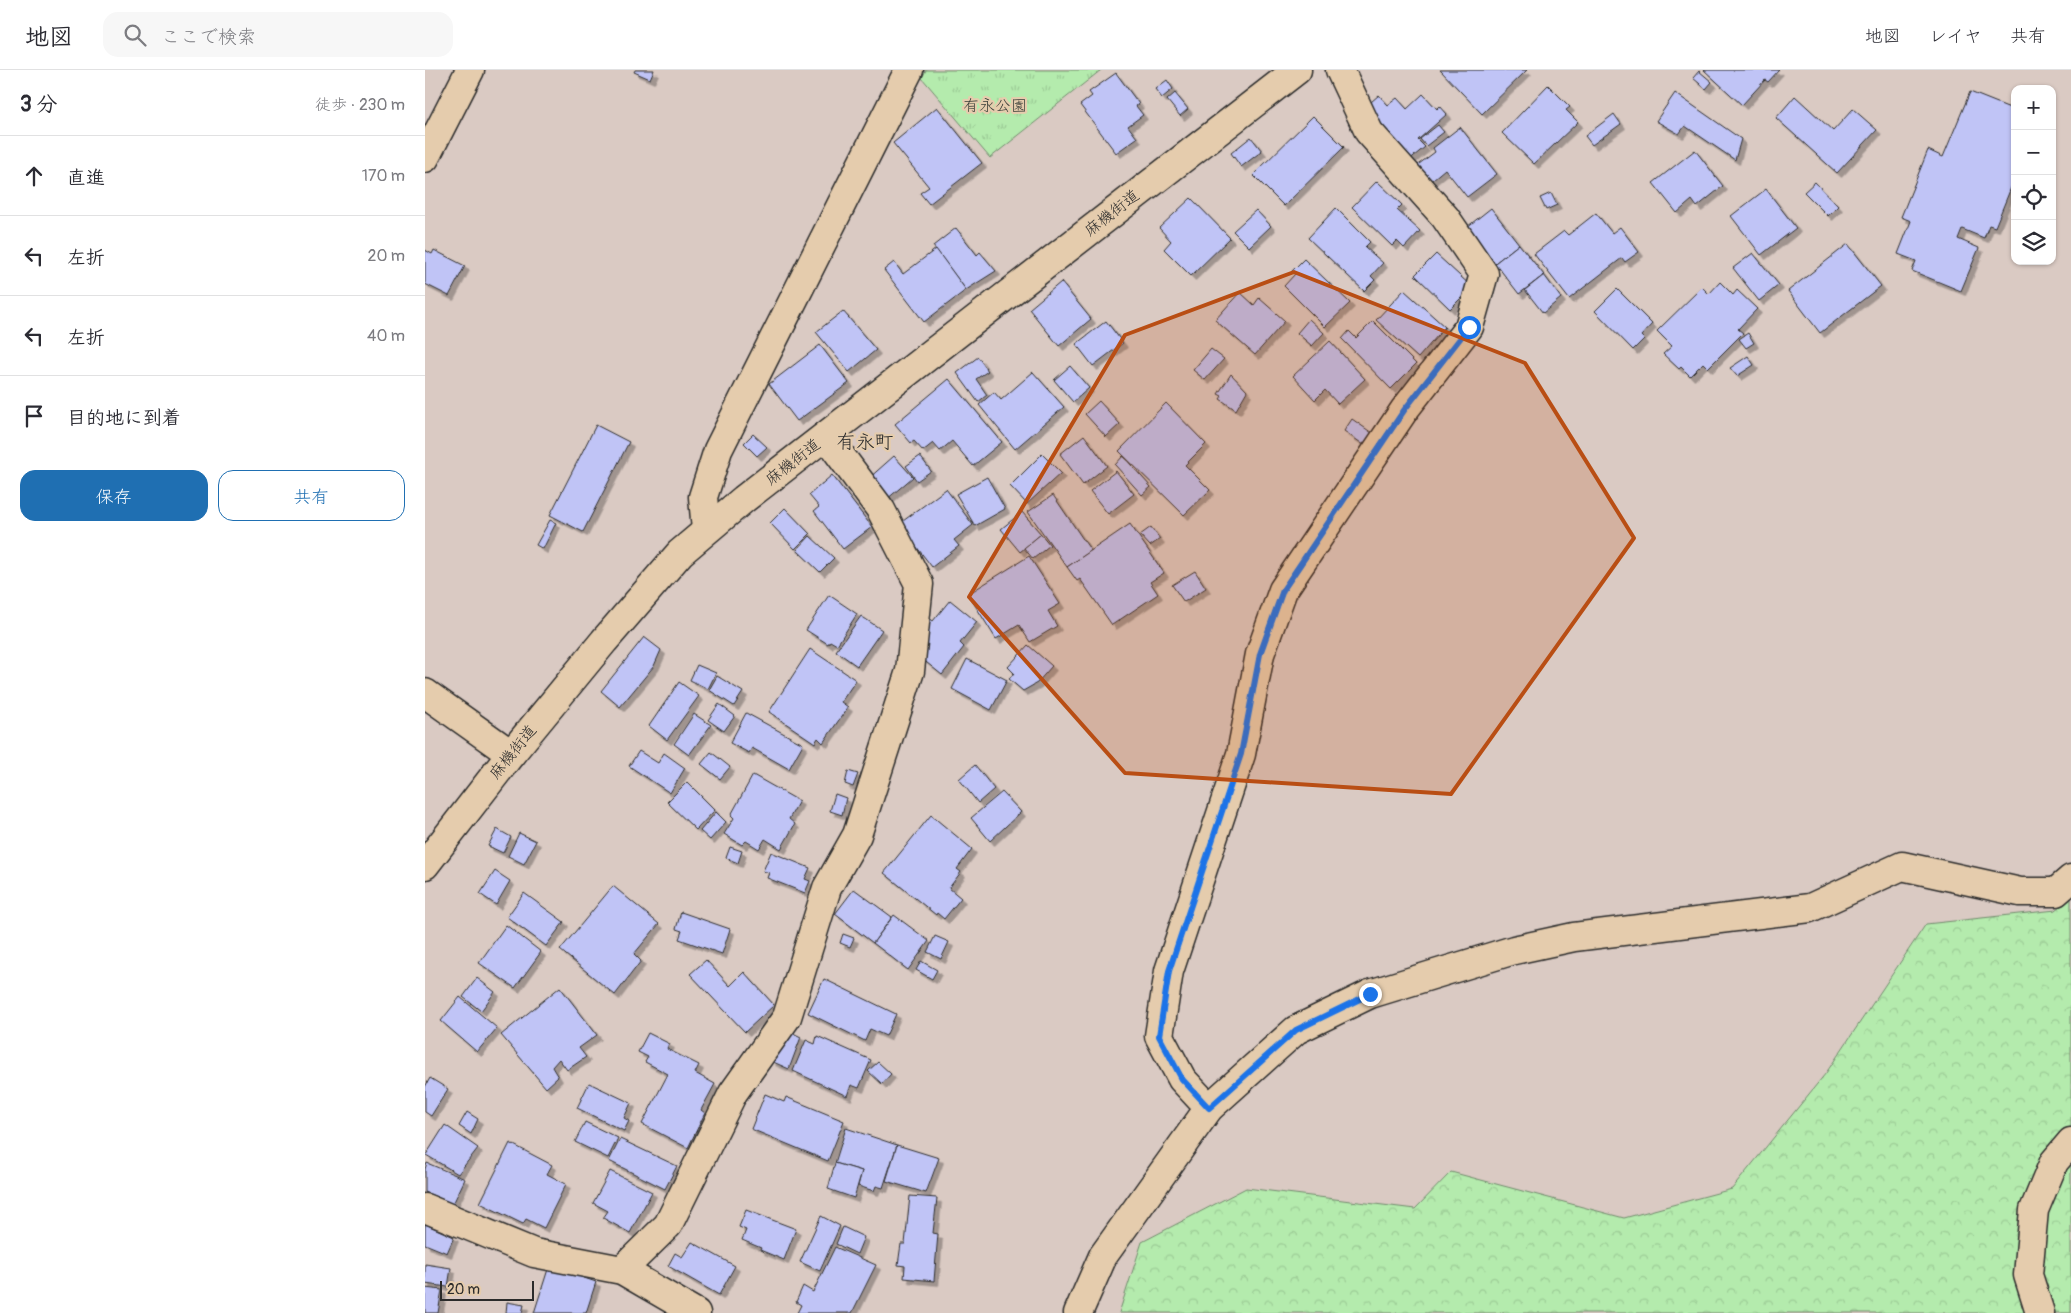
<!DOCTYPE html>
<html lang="ja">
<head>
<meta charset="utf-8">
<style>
	body { margin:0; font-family:Pangolin,"Klee One",sans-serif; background:#f7f7f7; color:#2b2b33 }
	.controls { position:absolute; right:15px; top:15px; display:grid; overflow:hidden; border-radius:10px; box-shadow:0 1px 4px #0004 }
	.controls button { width:45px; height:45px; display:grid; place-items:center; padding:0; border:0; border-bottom:1px solid #e1e1e2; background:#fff; color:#2b2b33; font:25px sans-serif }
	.scale { position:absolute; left:15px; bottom:12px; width:94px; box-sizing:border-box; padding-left:5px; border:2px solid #2b2b2b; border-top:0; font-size:14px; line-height:18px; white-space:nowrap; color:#2b2b2b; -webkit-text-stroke:4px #e5ccad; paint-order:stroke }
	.stop { position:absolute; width:15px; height:15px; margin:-11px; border:4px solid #1a73e8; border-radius:50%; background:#fff }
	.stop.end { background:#1a73e8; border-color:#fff; box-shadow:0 1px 5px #0008 }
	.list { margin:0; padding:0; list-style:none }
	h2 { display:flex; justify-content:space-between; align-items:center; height:65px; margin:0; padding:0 20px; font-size:21px }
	h2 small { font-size:16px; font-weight:400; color:#7c7c81 }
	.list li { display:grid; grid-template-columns:32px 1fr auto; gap:15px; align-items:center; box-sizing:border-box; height:80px; padding:0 20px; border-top:1px solid #e1e1e2 }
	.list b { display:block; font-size:19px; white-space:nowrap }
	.list em { font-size:16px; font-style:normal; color:#7c7c81 }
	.actions { display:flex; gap:10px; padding:15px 20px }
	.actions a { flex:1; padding:11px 0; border:1px solid #1f6fb2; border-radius:15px; text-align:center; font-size:18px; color:#1f6fb2 }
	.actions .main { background:#1f6fb2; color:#fff }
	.icon { flex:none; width:28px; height:28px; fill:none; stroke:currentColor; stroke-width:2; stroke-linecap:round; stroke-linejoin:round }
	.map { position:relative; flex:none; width:1646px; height:1243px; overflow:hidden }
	header { display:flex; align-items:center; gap:30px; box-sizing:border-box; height:70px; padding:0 25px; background:#fff; border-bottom:1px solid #e1e1e2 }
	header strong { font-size:24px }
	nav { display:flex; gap:28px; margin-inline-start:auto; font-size:18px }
	.search { width:350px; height:45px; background:#f7f7f7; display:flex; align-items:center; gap:12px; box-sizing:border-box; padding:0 18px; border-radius:15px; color:#7c7c81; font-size:19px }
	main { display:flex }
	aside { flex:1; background:#fff }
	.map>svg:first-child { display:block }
	.forest { fill:url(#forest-crowns); stroke:#708b6c }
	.park { fill:url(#park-tufts); stroke:#708b6c }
	.building { fill:#c0c4f6; stroke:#2b2b2b; filter:url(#shadow) }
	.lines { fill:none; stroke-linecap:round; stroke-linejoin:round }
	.minor-casing { stroke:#2b2b2b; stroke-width:31 }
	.major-casing { stroke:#2b2b2b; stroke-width:31 }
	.minor { stroke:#e5ccad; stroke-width:28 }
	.major { stroke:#e5ccad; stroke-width:28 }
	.route { stroke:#1a73e8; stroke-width:6 }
	.marked { fill:#b94e14; fill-opacity:0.2; stroke:#b94e14; stroke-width:4; stroke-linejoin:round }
	.labels { text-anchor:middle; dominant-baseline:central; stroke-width:4.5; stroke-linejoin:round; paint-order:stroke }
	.park-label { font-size:16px; fill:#393e38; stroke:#e5ccad }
	.street-label { font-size:16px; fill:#2b2b2b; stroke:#e5ccad }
	.quarter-label { font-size:19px; fill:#2b2b2b; stroke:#e5ccad }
</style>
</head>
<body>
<header>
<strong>地図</strong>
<div class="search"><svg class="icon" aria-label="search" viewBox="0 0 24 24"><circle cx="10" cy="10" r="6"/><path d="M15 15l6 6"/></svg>ここで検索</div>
<nav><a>地図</a><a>レイヤ</a><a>共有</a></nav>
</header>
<main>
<aside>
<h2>3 分<small>徒歩 · 230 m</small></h2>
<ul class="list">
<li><svg class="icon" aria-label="ahead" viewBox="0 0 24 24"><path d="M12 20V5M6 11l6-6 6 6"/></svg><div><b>直進</b></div><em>170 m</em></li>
<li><svg class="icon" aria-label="left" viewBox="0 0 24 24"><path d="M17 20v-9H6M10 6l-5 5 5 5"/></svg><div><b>左折</b></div><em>20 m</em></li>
<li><svg class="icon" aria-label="left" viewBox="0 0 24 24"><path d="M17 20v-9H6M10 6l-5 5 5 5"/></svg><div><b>左折</b></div><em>40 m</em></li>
<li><svg class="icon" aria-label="arrive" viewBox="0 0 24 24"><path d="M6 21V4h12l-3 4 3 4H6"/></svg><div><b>目的地に到着</b></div></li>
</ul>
<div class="actions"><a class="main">保存</a><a>共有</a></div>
</aside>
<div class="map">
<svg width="1646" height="1243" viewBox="0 0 1646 1243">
	<defs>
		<pattern id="forest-crowns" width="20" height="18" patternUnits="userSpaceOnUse" patternTransform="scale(1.25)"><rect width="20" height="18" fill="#b4ebad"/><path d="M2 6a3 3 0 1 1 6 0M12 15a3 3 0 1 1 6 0" fill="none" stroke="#9bca95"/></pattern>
		<pattern id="park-tufts" width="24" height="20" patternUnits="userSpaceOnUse" patternTransform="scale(1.25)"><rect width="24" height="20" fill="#b4ebad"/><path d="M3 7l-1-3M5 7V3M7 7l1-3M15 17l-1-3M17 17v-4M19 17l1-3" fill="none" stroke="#9bca95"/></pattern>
		<filter id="shadow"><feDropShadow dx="4.5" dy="4.5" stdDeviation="0" flood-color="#0004"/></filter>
	</defs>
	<rect width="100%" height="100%" fill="#dacac3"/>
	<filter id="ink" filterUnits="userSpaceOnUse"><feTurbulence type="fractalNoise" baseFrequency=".02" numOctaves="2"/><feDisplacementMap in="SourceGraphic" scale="10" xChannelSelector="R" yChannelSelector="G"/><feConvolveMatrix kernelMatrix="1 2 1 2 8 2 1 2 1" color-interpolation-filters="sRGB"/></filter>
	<g filter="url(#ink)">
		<polygon class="forest" points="1646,828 1646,1243 694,1243 717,1172 821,1118 990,1139 1026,1102 1199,1148 1307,1119 1401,1003 1501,854 1631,840"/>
		<polygon class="park" points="501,0 676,0 565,88 497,8"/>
		<g class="building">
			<polygon points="210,0 229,0 225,9 209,2"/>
			<polygon points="1015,0 1102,0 1057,44"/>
			<polygon points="1279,0 1354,0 1343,12 1340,10 1317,35"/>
			<polygon points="1274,1 1287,12 1281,19 1268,8"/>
			<polygon points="691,3 714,34 711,36 718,45 703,56 712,68 691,83 655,35 667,26 664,22"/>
			<polygon points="742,10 748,19 737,28 730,19"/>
			<polygon points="1123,15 1145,37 1141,40 1153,52 1109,94 1077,63"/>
			<polygon points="1545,22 1590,40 1590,108 1570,157 1564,155 1559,168 1537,159 1533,169 1554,178 1536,221 1487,201 1491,191 1473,184 1486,151 1476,147 1503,80 1518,87"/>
			<polygon points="750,23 763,39 755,46 742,30"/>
			<polygon points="1250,23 1316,69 1310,90 1260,56 1254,64 1231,51"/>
			<polygon points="998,24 1012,39 1015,36 1022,44 993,70 1000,77 983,91 938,39 954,25 963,35 972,28 982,39"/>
			<polygon points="1370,26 1408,61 1428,39 1452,60 1412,103 1351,48"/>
			<polygon points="512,37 557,93 504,134 495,123 504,117 468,73"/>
			<polygon points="1189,44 1196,54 1167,75 1160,66"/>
			<polygon points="888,46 919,77 859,136 828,105"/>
			<polygon points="1013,55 1019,62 1001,76 995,69"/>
			<polygon points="1035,57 1072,104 1042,127 1020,99 1002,114 990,97 1010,82 1008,78"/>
			<polygon points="826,67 837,81 816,97 806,83"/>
			<polygon points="1270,80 1298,116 1272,137 1267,130 1252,143 1228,113"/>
			<polygon points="952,111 977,135 972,140 995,161 979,178 972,171 967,176 927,137"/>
			<polygon points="1390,112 1413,136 1403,146 1379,122"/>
			<polygon points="1341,119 1371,158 1336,185 1306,146"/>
			<polygon points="1126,123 1132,135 1121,140 1115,128"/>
			<polygon points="766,128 805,168 766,206 739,179 746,171 734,158"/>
			<polygon points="911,138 945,172 940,177 958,193 946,206 950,210 939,221 883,168"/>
			<polygon points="1066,138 1094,174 1070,193 1042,157"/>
			<polygon points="831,140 846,156 824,177 808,161"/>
			<polygon points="1171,143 1187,163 1195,157 1214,182 1200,192 1197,188 1144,229 1109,184 1139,161 1143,165"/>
			<polygon points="531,158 552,185 555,182 571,201 541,220 508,176"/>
			<polygon points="1094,174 1119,205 1094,224 1070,193"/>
			<polygon points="1423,174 1456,216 1395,263 1363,221"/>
			<polygon points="511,179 541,220 499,252 459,200 469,192 478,204"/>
			<polygon points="0,180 7,184 9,180 40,196 24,226 0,214"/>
			<polygon points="1328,183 1354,215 1334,231 1308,198"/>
			<polygon points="1011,184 1047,217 1025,239 990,205"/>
			<polygon points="879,189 925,233 900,257 859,216 870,204 867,201"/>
			<polygon points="1119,205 1136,228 1118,243 1100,220"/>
			<polygon points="636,212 666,249 634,276 604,239"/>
			<polygon points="1295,212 1308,225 1312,220 1332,239 1313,259 1318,263 1283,298 1278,293 1265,306 1256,297 1254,299 1238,284 1247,276 1232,261 1277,217 1284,224"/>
			<polygon points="1192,219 1227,254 1216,266 1219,269 1208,280 1170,241"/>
			<polygon points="979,220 1020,257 993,288 951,250"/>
			<polygon points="815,222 829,235 834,228 860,251 830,285 790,250"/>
			<polygon points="418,241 451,280 424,302 391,262"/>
			<polygon points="884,249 899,263 887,276 872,263"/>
			<polygon points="681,251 698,273 668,296 651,274"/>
			<polygon points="948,251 991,294 966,319 917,269 924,261 931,268"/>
			<polygon points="1323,263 1329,273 1321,278 1314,269"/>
			<polygon points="905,271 940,309 913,334 900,320 890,330 868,306"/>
			<polygon points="395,275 424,313 372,351 344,314"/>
			<polygon points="786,279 799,289 780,310 768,300"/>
			<polygon points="1323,286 1329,295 1312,306 1305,298"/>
			<polygon points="553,287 563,301 551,309 562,325 553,332 532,303"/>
			<polygon points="645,296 664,318 648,332 629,310"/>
			<polygon points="608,302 639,337 590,379 554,335 569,322 576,330"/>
			<polygon points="806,304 822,321 811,340 795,329 797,326 793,324"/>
			<polygon points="524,309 577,372 548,396 527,371 515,381 508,373 498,381 489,371 486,373 470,354"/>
			<polygon points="674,331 695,354 681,367 660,344"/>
			<polygon points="741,333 781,374 760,395 785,420 759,445 694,381"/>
			<polygon points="927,349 947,363 939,375 919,361"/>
			<polygon points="171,355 204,372 158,462 125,445"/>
			<polygon points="328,364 342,377 332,386 319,373"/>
			<polygon points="659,365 682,396 658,415 635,384"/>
			<polygon points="617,384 636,403 602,434 585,416"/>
			<polygon points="469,386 488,407 461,430 443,409"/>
			<polygon points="495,386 506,401 492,411 481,396"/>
			<polygon points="698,386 726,417 717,425 690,395"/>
			<polygon points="691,401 709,424 683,444 665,421"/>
			<polygon points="407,405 447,457 418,479 389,441 394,437 384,425"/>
			<polygon points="562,407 580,439 550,456 531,424"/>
			<polygon points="521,419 548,455 529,470 534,476 507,497 474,454"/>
			<polygon points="628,425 666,481 642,497 603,442"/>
			<polygon points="360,438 385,464 370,479 345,453"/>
			<polygon points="597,442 616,464 595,482 576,459"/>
			<polygon points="125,450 131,453 118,479 111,475"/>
			<polygon points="705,454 739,503 725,512 733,524 687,555 655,509 652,511 642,497"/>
			<polygon points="726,457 735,469 725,476 715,465"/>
			<polygon points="616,464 625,475 608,489 599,478"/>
			<polygon points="385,466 409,488 395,502 372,480"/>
			<polygon points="604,486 635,534 623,541 632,556 605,572 594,555 571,569 543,524"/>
			<polygon points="770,501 781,518 759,532 747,515"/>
			<polygon points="404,525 432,544 412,575 405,571 403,574 381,560"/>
			<polygon points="525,530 552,552 535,573 539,577 517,605 496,588 499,544 508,551"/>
			<polygon points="436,546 457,560 432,596 411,581"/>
			<polygon points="219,567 236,580 229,596 195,637 176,621"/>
			<polygon points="603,575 627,596 612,613 598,621 584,609 589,603 583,597"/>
			<polygon points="385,579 431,610 416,632 423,637 398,673 393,668 390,673 344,642"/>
			<polygon points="542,589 582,610 566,640 527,619"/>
			<polygon points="272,595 291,603 283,619 265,610"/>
			<polygon points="292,606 318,622 309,636 284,620"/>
			<polygon points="254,612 274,626 242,670 224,656"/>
			<polygon points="294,634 310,646 299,661 283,650"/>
			<polygon points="321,643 378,674 364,699 327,678 324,683 305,673"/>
			<polygon points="269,644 286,655 264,685 249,674"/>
			<polygon points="214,681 233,693 239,683 260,698 245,723 204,696"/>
			<polygon points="286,682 305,697 295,709 276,694"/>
			<polygon points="550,695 569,719 553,733 534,709"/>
			<polygon points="423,701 433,704 428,717 420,714"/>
			<polygon points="328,705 374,731 364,749 370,754 356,779 340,769 334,779 321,771 317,775 299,764 309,748 306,745"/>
			<polygon points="262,712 290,740 271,760 242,732"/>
			<polygon points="577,722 596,742 565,771 546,748"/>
			<polygon points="410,724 421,728 417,745 405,741"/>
			<polygon points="291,742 301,752 285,770 275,761"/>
			<polygon points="506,745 547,779 532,799 536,802 524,818 536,828 519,849 512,843 511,845 459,803"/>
			<polygon points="72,759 86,767 78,783 63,776"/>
			<polygon points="94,763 111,771 99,794 83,786"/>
			<polygon points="305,777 317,781 313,793 301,788"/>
			<polygon points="346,782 385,798 380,809 385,811 380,823 342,808 344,803 338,801"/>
			<polygon points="70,801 85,811 71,835 55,824"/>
			<polygon points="188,816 234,854 209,884 216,891 190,925 135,880"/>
			<polygon points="429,819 467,847 448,873 410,844"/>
			<polygon points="99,823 139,852 121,876 82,847"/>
			<polygon points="256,842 305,859 297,884 254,869 257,861 251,859"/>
			<polygon points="469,845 504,871 483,900 448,873"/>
			<polygon points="81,855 116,882 90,918 54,893"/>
			<polygon points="418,864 429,868 425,877 415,873"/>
			<polygon points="510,866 524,872 516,889 502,882"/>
			<polygon points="281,890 305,916 319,902 349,935 320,962 265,904"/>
			<polygon points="496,891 512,900 507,909 491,900"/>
			<polygon points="52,908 70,922 56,941 38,927"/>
			<polygon points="399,909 471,944 461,966 445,959 440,971 383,943"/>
			<polygon points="135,917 172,965 154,978 161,987 142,1000 134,989 127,997 133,1007 121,1018 76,965"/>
			<polygon points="35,927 72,958 52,982 16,951"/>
			<polygon points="366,962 376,967 364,999 346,991"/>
			<polygon points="223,963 245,974 242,979 274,995 270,1003 290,1014 276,1040 280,1043 263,1078 217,1054 243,1004 220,992 223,987 213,982"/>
			<polygon points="392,966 446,990 434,1018 426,1015 422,1026 368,1001 381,970 390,974"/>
			<polygon points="453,992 466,1004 457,1014 443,1001"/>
			<polygon points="5,1008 23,1019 6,1046 0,1042 0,1017"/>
			<polygon points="164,1013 206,1033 199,1048 204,1051 199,1061 152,1038"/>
			<polygon points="340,1024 359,1032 361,1027 419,1051 403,1091 326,1059"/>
			<polygon points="42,1042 53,1049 46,1064 34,1056"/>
			<polygon points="160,1052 193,1068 183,1088 150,1072"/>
			<polygon points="20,1055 53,1078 33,1104 1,1085"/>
			<polygon points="421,1058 472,1075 458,1118 451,1116 449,1121 433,1116 437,1101 410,1093"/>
			<polygon points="195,1069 252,1096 240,1119 184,1091"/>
			<polygon points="85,1073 127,1095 122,1104 141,1114 119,1158 101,1149 98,1154 55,1133"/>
			<polygon points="472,1075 514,1088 501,1123 461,1111"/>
			<polygon points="2,1093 40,1109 28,1134 0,1122 0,1099"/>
			<polygon points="410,1093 437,1101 429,1128 403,1119"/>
			<polygon points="185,1101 227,1122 205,1163 178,1148 183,1141 168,1133"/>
			<polygon points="485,1126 512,1128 508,1163 513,1164 509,1211 479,1208 480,1196 473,1195 476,1174 480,1174"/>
			<polygon points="321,1140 371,1159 359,1190 335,1180 336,1178 317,1170 321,1160 314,1157"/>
			<polygon points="396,1146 415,1156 395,1201 375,1192"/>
			<polygon points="0,1154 29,1167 22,1183 0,1174"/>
			<polygon points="418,1157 439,1167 432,1184 411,1174"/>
			<polygon points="267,1172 310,1196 294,1225 243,1196 250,1183 257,1187"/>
			<polygon points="410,1177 451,1195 427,1243 372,1243 376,1235 371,1232 378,1216 388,1222"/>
			<polygon points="0,1194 26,1198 23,1217 0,1214"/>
			<polygon points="124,1196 171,1212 161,1243 109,1243"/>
			<polygon points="0,1218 17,1220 13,1243 0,1243"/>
			<polygon points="82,1232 99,1235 97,1243 81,1243"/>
		</g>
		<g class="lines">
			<g class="minor-casing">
				<g id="minor">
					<polyline points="0,88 45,0"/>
					<polyline points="281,460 278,427 293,380 484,0"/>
					<polyline points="0,623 86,684"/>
					<polyline points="784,1038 757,1009 734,966 744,901 816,684 835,584 858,520 980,339 1044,257 1059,204 1020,147 944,62 915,0"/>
					<polyline points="0,1138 109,1183 197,1200 271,1243"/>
					<polyline points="197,1200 243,1155 308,1023 362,947 402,818 432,765 485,601 494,514 456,440 401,366"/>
					<polyline points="653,1243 678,1186 784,1038 871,960 945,924 1089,880 1149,867 1385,838 1477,796 1595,822 1631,822 1646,809"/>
					<polyline points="1615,1243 1603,1205 1609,1140 1629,1092 1646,1072"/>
				</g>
			</g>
			<g class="major-casing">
				<polyline id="major" points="0,795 86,684 179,571 255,483 319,429 872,0"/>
			</g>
			<use href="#minor" class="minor"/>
			<use href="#major" class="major"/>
		</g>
	</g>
	<g class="lines" filter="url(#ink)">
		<polyline class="route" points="945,924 871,960 784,1038 757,1009 734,966 744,901 816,684 835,584 858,520 980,339 1044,257"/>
	</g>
	<path class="marked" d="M869 202 1100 293 1209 468 1026 724 700 703 544 527 700 265Z"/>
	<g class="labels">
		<g class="park-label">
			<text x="570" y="36">有永公園</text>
		</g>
		<g class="street-label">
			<text transform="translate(687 143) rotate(-38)">麻機街道</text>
			<text transform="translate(368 392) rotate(-38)">麻機街道</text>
			<text transform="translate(88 682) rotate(-51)">麻機街道</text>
		</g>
		<g class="quarter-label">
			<text x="440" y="372">有永町</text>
		</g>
	</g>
</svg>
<div class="controls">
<button>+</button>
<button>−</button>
<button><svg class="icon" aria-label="locate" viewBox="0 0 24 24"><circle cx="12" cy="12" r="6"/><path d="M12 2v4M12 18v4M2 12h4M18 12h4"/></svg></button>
<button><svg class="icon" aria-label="layers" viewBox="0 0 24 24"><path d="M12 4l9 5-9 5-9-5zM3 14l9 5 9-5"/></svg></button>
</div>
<div class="scale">20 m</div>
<div class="stop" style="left:1044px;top:257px"></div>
<div class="stop end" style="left:945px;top:924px"></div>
</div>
</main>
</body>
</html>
